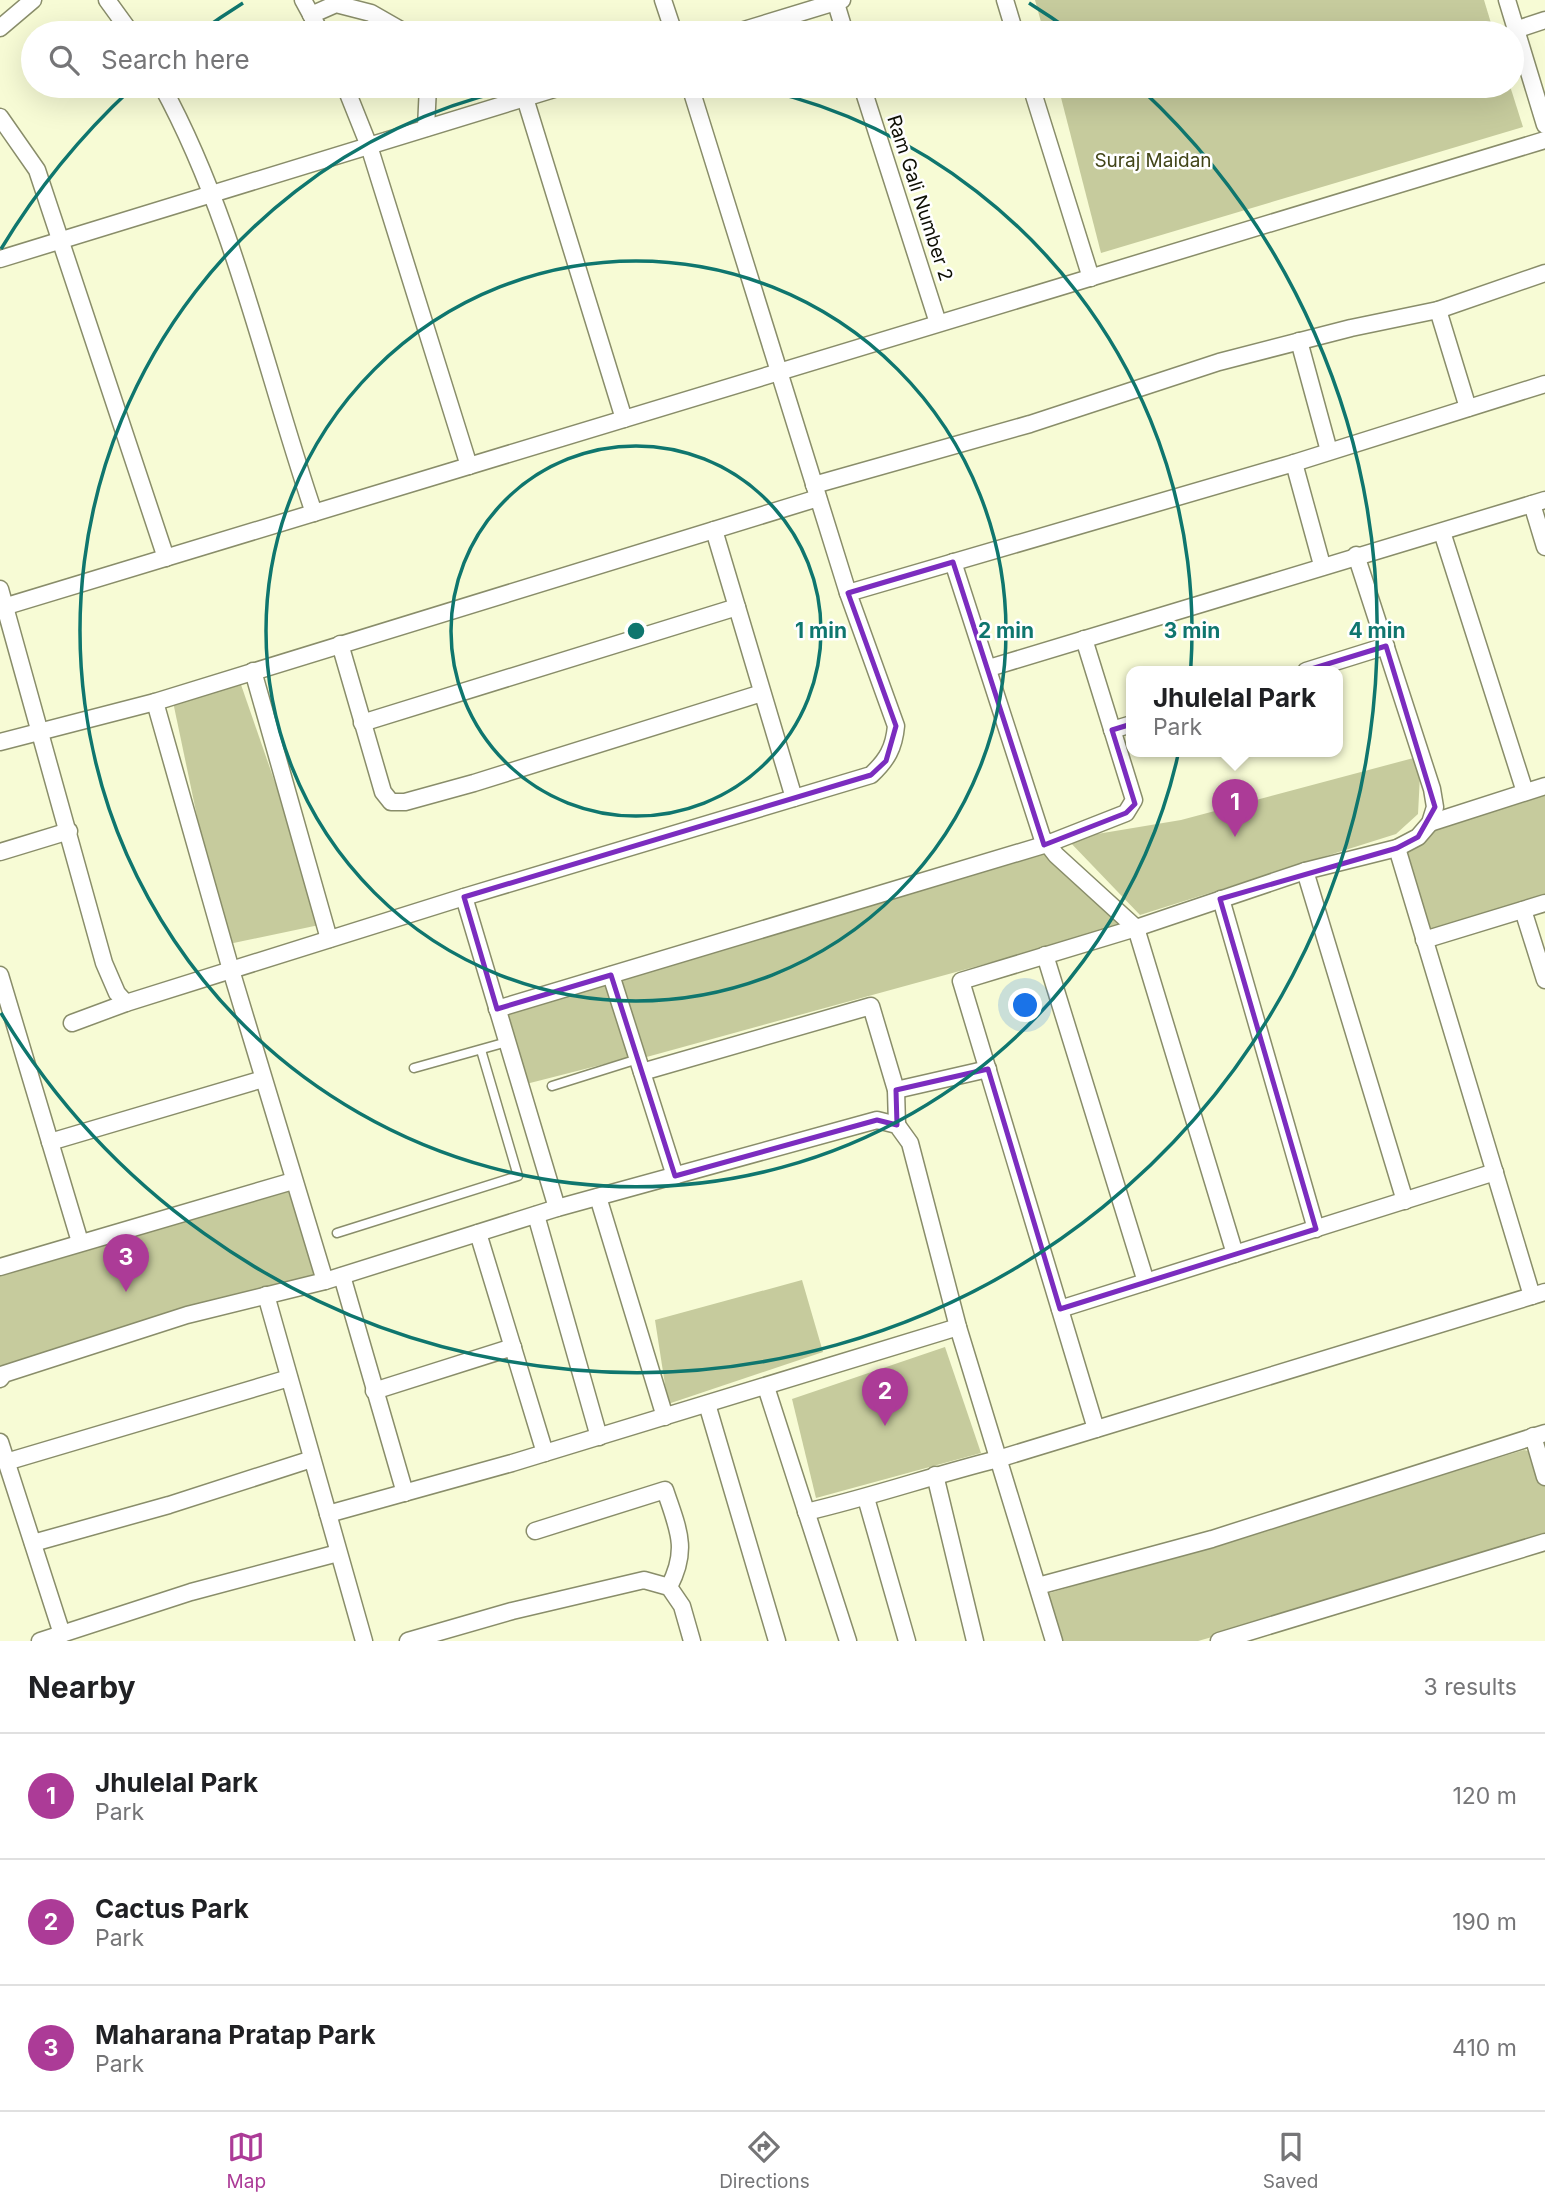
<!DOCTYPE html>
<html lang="en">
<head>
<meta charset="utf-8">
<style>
	body { margin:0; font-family:Inter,sans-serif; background:#f6f6f6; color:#202124 }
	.you { position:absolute; left:1026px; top:1006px; width:24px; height:24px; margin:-18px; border:5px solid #fff; border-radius:50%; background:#1a73e8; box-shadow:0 0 0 10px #1a73e833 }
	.badge { display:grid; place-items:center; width:46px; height:46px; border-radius:50%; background:#ac3b97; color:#fff; font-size:23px; font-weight:700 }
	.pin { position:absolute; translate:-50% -58px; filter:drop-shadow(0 2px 4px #0008) }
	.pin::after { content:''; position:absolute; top:37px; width:24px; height:21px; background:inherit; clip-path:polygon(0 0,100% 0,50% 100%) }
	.popup { position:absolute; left:1126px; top:666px; width:217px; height:91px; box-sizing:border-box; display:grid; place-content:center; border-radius:14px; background:#fff; filter:drop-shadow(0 2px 5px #0005); font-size:23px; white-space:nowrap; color:#757577 }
	.popup b { font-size:26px; color:#202124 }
	.popup::after { content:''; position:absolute; left:50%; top:100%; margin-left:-14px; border:14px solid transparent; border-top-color:#fff }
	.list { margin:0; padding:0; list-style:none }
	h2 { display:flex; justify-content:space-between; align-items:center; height:91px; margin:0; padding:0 28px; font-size:30px }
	h2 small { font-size:23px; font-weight:400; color:#757577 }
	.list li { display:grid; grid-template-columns:46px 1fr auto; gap:21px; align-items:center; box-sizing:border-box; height:126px; padding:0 28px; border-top:2px solid #e0e0e0 }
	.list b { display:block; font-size:26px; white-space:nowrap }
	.list p { margin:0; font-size:23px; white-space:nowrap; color:#757577 }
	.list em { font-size:23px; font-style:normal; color:#757577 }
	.icon { flex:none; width:38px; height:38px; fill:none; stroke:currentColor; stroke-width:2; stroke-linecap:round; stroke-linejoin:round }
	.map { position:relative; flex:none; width:1545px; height:1641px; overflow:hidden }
	.search { position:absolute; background:#fff; box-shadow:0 7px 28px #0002; left:21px; right:21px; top:21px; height:77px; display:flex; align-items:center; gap:18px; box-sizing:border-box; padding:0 24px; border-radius:38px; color:#757577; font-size:26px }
	.sheet { height:469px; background:#fff }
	nav { display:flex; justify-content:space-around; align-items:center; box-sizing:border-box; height:98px; border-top:2px solid #e0e0e0; background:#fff; font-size:19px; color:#757577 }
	nav a { display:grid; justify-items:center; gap:4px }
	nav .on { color:#ac3b97 }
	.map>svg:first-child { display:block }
	.green { fill:#c6cb9d }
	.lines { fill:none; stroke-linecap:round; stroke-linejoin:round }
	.service-casing { stroke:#898d6a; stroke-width:11 }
	.minor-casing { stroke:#898d6a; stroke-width:19 }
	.service { stroke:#fff; stroke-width:8 }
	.minor { stroke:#fff; stroke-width:16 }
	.marked { fill:none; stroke:#7b2cbf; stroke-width:5; stroke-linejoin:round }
	.ring { fill:none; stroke:#0f766e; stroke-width:3.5 }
	.labels { text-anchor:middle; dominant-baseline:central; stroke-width:5; stroke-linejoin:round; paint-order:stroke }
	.park-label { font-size:19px; fill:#424518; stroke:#fff }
	.street-label { font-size:19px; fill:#0d0e03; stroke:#fff }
	.centre { fill:#0f766e; stroke:#fff; stroke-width:3.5 }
	.ring-label { font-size:21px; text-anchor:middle; font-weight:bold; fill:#0f766e; stroke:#fff; stroke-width:5; stroke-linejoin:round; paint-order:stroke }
</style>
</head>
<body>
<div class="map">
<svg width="1545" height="1641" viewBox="0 0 1545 1641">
	<rect width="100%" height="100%" fill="#f7fbd5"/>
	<g class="green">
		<polygon points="1035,0 1484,0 1494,33 1044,33"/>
		<polygon points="1058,86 1510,86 1523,127 1101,253"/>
		<polygon points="238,676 324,924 224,945 172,697"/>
		<polygon points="1421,756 1418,814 1396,834 1140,915 1067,839 1181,820"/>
		<polygon points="1545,792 1545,898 1428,934 1405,851 1433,829"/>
		<polygon points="1046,851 1123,926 643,1058 632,1057 526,1084 508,1014"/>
		<polygon points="287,1187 316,1277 0,1371 0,1271"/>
		<polygon points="802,1280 823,1352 668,1404 655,1320"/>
		<polygon points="945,1347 981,1453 816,1498 792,1399"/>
		<polygon points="1524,1450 1538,1453 1545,1477 1545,1543 1198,1641 1054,1641 1040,1596"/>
	</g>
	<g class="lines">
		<g class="service-casing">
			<g id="service">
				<polyline points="414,1068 507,1042"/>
				<polyline points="552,1086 638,1059"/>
				<polyline points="337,1233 518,1176 481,1050"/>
			</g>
		</g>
		<g class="minor-casing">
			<g id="minor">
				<polyline points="107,0 131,33"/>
				<polyline points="303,0 321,33"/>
				<polyline points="663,0 674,33"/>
				<polyline points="835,0 845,33"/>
				<polyline points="1005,0 1015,33"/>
				<polyline points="1507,0 1545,125"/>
				<polyline points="311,15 336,4 371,13 406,33"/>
				<polyline points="0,28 33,0"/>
				<polyline points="1515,30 1545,20"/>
				<polyline points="734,33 842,0"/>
				<path d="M162 86C234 218 265 370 314 513"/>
				<polyline points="345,86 369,146 469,466"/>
				<polyline points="862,86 938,323"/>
				<polyline points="1031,86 1091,278"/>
				<polyline points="525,98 624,419"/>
				<polyline points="0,117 37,170 166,558"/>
				<polyline points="426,128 428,86"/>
				<polyline points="0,259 564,86"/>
				<polyline points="1299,341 1329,451"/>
				<polyline points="1468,408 1438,310 1545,273"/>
				<polyline points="1294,463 1322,565"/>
				<polyline points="814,485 1030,424 1219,362 1351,328 1438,310"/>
				<polyline points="1532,504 1545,547"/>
				<polyline points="714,530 794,798"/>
				<polyline points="1442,532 1525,792"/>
				<polyline points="953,562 1042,837 1056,855 1136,928 1235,1254"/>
				<polyline points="0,589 104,963 117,993 126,1003"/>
				<polyline points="848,593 1294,463 1545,384"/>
				<polyline points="0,608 1545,140"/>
				<polyline points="340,644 383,792 391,802 405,802 474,783 762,693"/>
				<polyline points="989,668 1545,500"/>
				<polyline points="253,671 329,939"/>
				<polyline points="1306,671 1386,646"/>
				<polyline points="155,702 231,970 325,1281"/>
				<polyline points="362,723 737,607"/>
				<polyline points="1112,730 1132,724"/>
				<polyline points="0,742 155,702 818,498"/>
				<polyline points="1430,823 1545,786"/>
				<polyline points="1397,848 1532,1296"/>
				<polyline points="0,852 69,831"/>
				<polyline points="1305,871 1405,1201"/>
				<polyline points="464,897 557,1208"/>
				<polyline points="1221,899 1316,1229"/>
				<polyline points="1523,910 1545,980"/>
				<polyline points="1424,940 1545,903"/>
				<polyline points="1045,955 1146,1282"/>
				<polyline points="0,975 80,1242"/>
				<polyline points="611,975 675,1176"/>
				<polyline points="497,1009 1047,844 1126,813 1134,800 1084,639"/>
				<path d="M72 1023 126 1003 464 897 871 775C887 760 894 748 896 726L848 593 690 86"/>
				<polyline points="642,1072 871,1006 896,1090 897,1125"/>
				<polyline points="896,1090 988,1069"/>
				<polyline points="50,1142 263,1079"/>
				<polyline points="598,1197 665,1417"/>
				<polyline points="536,1215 599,1437"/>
				<polyline points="478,1233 545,1453"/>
				<polyline points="0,1267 293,1181"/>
				<polyline points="342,1276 405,1493"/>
				<polyline points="266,1295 364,1641"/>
				<polyline points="1060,1309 1495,1172"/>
				<polyline points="0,1379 4,1374 187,1315 325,1281 557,1208 877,1120 897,1125 910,1143 958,1327 1054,1641"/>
				<polyline points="766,1387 848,1641"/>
				<polyline points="374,1391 513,1347"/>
				<polyline points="707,1404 777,1641"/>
				<polyline points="1096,1429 961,981 1136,928 1305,871 1397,848 1418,837 1430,823 1435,807 1432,789 1356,555"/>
				<polyline points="1533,1436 1545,1477"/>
				<polyline points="0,1442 62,1634"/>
				<polyline points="6,1462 289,1378"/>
				<polyline points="935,1475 975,1641"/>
				<polyline points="866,1498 907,1641"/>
				<path d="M806 1512C871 1497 934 1475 998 1459L1545 1292"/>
				<polyline points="328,1514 512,1463 958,1327"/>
				<path d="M535 1531 665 1490C678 1529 689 1549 669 1587"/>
				<polyline points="33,1543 169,1505 312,1459"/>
				<polyline points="1038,1586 1212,1539 1545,1433"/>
				<polyline points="40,1641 191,1592 338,1553"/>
				<polyline points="408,1641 512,1611 644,1580 669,1587 682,1606 692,1641"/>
				<polyline points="1219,1641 1545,1542"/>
			</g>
		</g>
		<use href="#service" class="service"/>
		<use href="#minor" class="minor"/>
	</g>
	<path class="marked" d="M953 562 1044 845 1126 813 1135 804 1112 730 1386 646 1435 807 1418 837 1397 848 1220 899 1316 1229 1060 1309 988 1069 896 1090 897 1125 877 1120 675 1176 611 975 497 1009 464 897 871 775 886 761 896 726 848 593Z"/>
	<g class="ring">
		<circle cx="636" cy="631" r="185"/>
		<circle cx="636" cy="631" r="370"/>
		<path d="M747 86A556 556 0 1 1 525 86"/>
		<path d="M1 249A741 741 0 0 1 131 89M200 32A741 741 0 0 1 243 3M1029 3A741 741 0 0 1 1072 32M1141 89A741 741 0 1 1 1 1013"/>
	</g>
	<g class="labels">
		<g class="park-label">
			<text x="1153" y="160">Suraj Maidan</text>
		</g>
		<g class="street-label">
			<text transform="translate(920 198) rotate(72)">Ram Gali Number 2</text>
		</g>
	</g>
	<circle cx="636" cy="631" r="10" class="centre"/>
	<g class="ring-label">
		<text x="821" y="638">1 min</text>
		<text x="1006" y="638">2 min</text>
		<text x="1192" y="638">3 min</text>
		<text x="1377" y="638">4 min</text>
	</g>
</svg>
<div class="you"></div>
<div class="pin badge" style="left:1235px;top:837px">1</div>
<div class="popup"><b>Jhulelal Park</b>Park</div>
<div class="pin badge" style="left:885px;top:1426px">2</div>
<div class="pin badge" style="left:126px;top:1292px">3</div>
<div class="search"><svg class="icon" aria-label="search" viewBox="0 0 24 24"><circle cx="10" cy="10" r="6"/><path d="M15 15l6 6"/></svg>Search here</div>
</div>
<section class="sheet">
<h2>Nearby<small>3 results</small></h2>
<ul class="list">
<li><span class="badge">1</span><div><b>Jhulelal Park</b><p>Park</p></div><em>120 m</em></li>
<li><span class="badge">2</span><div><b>Cactus Park</b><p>Park</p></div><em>190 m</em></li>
<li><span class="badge">3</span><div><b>Maharana Pratap Park</b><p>Park</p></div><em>410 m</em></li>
</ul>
</section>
<nav>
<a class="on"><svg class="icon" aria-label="map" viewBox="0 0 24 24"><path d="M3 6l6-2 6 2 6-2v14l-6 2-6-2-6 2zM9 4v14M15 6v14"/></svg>Map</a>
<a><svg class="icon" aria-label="directions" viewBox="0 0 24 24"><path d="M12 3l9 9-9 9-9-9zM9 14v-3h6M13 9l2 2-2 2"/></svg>Directions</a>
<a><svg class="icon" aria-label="saved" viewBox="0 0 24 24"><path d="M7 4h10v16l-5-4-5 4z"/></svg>Saved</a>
</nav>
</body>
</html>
